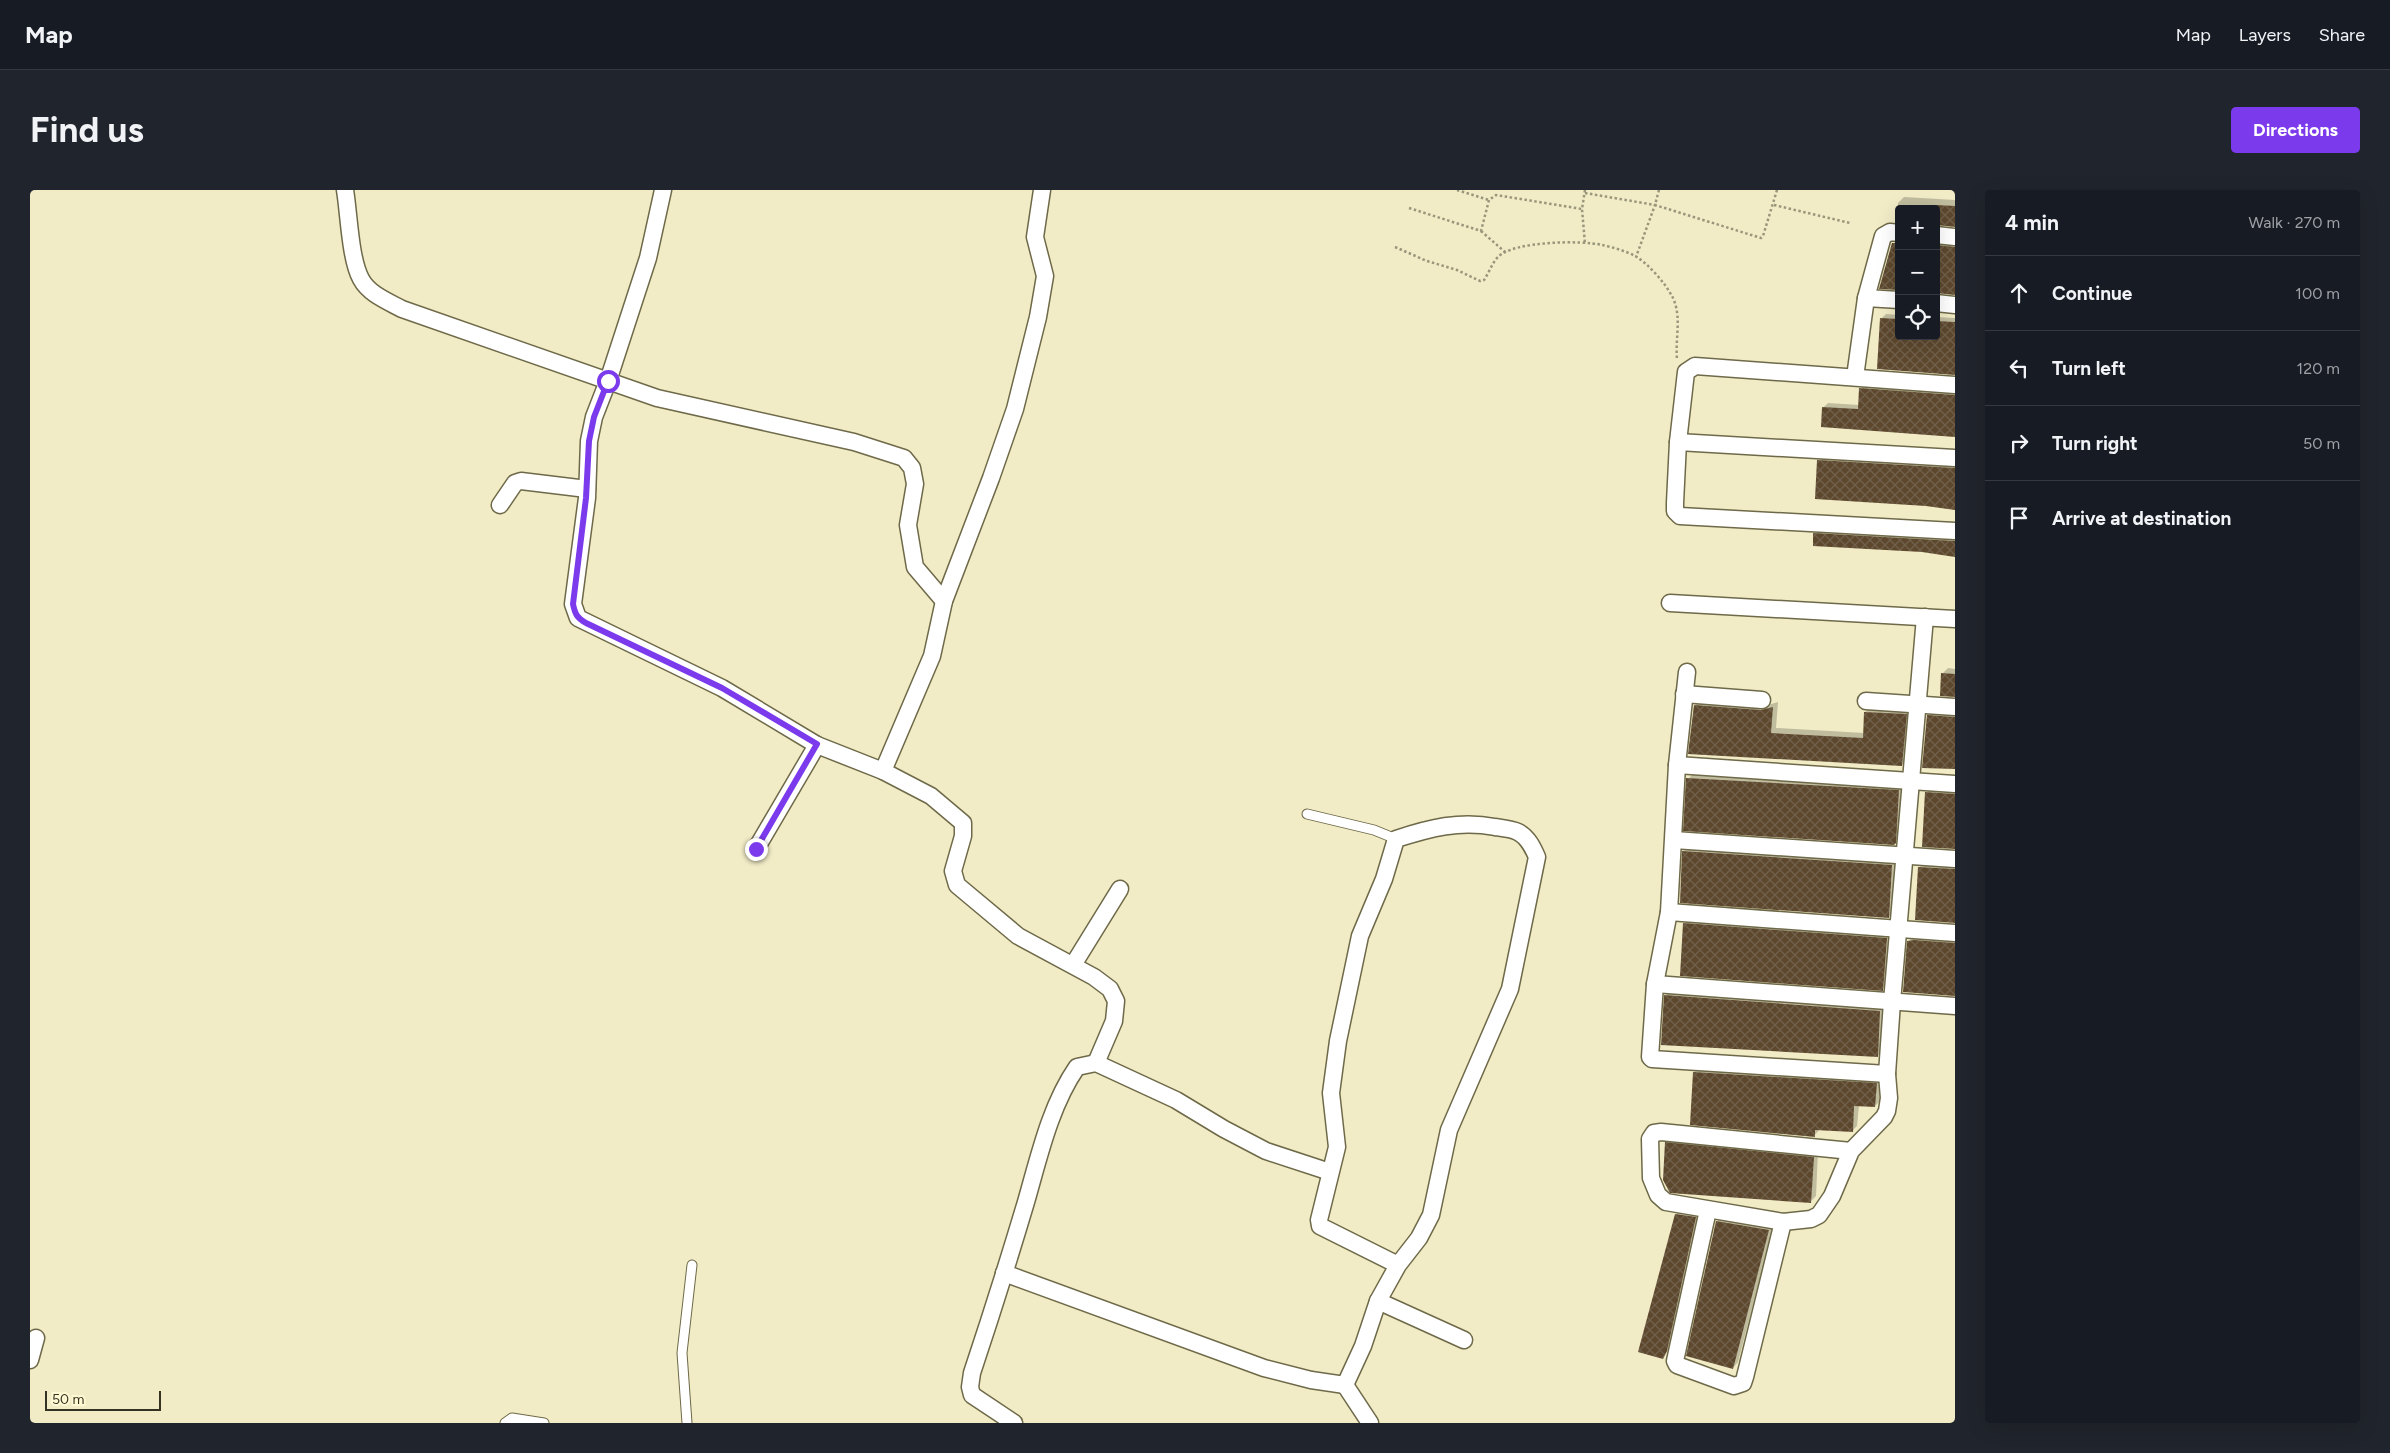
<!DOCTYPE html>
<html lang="en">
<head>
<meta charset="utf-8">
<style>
	body { margin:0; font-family:Figtree,sans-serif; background:#20242c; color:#f1f3f6 }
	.controls { position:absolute; right:15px; top:15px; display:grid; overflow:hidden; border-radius:5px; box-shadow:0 5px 20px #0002 }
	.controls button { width:45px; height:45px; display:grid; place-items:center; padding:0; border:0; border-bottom:1px solid #363941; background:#171b24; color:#f1f3f6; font:25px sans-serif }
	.scale { position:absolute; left:15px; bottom:12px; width:116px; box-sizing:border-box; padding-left:5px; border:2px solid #343223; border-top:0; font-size:14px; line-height:18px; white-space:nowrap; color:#343223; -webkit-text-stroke:4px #fef8d3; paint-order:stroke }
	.stop { position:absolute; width:15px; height:15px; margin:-11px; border:4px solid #7c3aed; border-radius:50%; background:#fff }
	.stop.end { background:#7c3aed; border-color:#fff; box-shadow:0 1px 5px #0008 }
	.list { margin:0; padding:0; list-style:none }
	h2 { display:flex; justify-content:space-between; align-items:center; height:65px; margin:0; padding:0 20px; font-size:21px }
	h2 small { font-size:16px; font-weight:400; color:#9ea1a6 }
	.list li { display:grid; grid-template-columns:32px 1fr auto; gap:15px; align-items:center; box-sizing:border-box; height:75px; padding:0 20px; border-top:1px solid #363941 }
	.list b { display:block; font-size:19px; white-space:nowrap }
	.list em { font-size:16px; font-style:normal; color:#9ea1a6 }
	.icon { flex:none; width:28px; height:28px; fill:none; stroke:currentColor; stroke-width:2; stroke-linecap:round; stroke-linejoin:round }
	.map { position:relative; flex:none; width:1925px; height:1233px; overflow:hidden; border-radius:5px }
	header { display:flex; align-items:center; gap:30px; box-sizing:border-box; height:70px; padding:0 25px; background:#171b24; border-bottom:1px solid #363941 }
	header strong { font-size:24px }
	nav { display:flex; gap:28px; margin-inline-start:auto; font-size:18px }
	.intro { display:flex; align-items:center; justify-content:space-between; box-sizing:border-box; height:120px; padding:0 30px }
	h1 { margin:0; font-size:35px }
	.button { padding:12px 22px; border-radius:5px; background:#7c3aed; color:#fff; font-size:18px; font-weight:700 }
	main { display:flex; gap:30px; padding:0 30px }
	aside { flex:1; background:#171b24; border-radius:5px; box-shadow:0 5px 20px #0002 }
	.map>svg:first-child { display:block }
	.shadow { fill:#0003 }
	.building { fill:url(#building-cross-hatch) }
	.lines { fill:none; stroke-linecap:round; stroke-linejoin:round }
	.lane-casing { stroke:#6e6948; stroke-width:11 }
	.street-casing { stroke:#6e6948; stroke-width:19 }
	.path { stroke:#9a967b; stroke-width:2.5; stroke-dasharray:2.5 2.5; stroke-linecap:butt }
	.lane { stroke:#fff; stroke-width:9 }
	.street { stroke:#fff; stroke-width:16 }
	.route { stroke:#7c3aed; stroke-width:6 }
</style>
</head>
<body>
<header>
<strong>Map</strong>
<nav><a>Map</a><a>Layers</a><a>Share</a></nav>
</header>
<div class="intro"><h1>Find us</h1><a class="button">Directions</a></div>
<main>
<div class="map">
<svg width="1925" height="1233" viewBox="0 0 1925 1233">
	<defs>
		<pattern id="building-cross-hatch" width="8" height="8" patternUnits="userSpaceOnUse" patternTransform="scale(1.25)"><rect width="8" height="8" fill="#5d482e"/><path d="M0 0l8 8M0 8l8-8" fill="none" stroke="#71604b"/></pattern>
	</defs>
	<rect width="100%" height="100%" fill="#f1ebc6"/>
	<g class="shadow">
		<polygon points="1874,7 1925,10 1925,36 1906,19 1869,19 1869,32 1867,32 1868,13"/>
		<polygon points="1906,46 1925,51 1925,104 1906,102"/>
		<polygon points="1856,124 1869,125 1869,146 1906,146 1906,127 1925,128 1925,184 1848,178 1852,128"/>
		<polygon points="1835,194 1925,201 1925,246 1794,217 1798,213 1829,215 1830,199"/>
		<polygon points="1791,268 1925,276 1925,319 1788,271"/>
		<polygon points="1787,341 1925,349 1925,365 1784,344"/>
		<polygon points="1918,478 1925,479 1925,507 1912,484"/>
		<polygon points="1670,510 1738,515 1748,512 1746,538 1834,543 1835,522 1841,517 1881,519 1877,570 1872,575 1660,563 1665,515"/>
		<polygon points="1903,521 1925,522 1925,578 1898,526"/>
		<polygon points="1663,584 1874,596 1870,646 1863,654 1658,589"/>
		<polygon points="1901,597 1925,599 1925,658 1896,603"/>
		<polygon points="1659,656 1867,670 1864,722 1859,727 1654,661"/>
		<polygon points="1895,672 1925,674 1925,732 1890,677"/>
		<polygon points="1660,728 1862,743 1858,794 1852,799 1654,734"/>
		<polygon points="1884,746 1925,748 1925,804 1878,752"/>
		<polygon points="1641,800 1855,816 1853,861 1847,866 1636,805"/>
		<polygon points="1670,877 1851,889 1850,911 1845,916 1829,915 1827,936 1822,941 1790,939 1784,946 1664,882"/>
		<polygon points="1641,948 1788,962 1786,1006 1780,1012 1636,953"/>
		<polygon points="1651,1019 1671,1022 1642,1154 1633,1167 1646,1024"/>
		<polygon points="1692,1026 1744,1035 1708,1172 1703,1178 1687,1031"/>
	</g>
	<g class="building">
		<polygon points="1906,15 1925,16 1925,37 1906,35"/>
		<polygon points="1862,53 1869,53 1869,100 1849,99"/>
		<polygon points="1906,55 1925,57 1925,105 1906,103"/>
		<polygon points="1850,128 1869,129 1869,146 1906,146 1906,131 1925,132 1925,185 1847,179"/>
		<polygon points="1829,198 1925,205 1925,247 1791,237 1792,217 1828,219"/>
		<polygon points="1787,270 1925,278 1925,320 1896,316 1785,309"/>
		<polygon points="1783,343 1925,351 1925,367 1892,362 1783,356"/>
		<polygon points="1911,483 1925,484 1925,507 1910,506"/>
		<polygon points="1664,515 1731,520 1743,517 1741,543 1833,548 1834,522 1877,524 1872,576 1658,564"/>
		<polygon points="1897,525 1925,527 1925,579 1892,578"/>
		<polygon points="1656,588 1869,600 1866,653 1864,655 1653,641"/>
		<polygon points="1895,602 1925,604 1925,659 1892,657"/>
		<polygon points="1652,661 1862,675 1859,728 1650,713"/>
		<polygon points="1888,677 1925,679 1925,733 1885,730"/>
		<polygon points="1653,733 1857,748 1853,801 1650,786"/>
		<polygon points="1884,750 1925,753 1925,806 1873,802 1877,751"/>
		<polygon points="1634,805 1850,821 1848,867 1631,855"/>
		<polygon points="1663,882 1847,893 1845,917 1824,916 1823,942 1785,940 1785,947 1660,935"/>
		<polygon points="1635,952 1784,967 1781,1013 1640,1003 1633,990"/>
		<polygon points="1645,1024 1666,1027 1637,1161 1633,1169 1608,1162"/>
		<polygon points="1686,1031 1739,1040 1703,1179 1656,1166"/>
	</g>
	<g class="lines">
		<g class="lane-casing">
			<g id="lane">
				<polyline points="1277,624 1344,640 1366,649"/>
				<polyline points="475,1233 482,1228 514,1233"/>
				<polyline points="657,1233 652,1163 662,1075"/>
			</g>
		</g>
		<g class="street-casing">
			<g id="street">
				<path d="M315 0C319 24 320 69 331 89 339 104 357 111 372 119L627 208 824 252 874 268 882 278 885 294 878 335 885 377 914 411"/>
				<polyline points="633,0 618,68 578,191 564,227 559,251 557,308 543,414 548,428 692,498 787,555 853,581 901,606 933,633 933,646 923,681 927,695 988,746 1064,787 1080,799 1086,811 1084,831 1066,873"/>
				<polyline points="1906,45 1925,47"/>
				<polyline points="1836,108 1869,110"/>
				<polyline points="1906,113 1925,115"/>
				<polyline points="1825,187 1836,108 1853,46 1860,42 1869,43"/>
				<polyline points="1925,195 1665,176 1656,182 1648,252 1645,313 1645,321 1650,326 1925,341"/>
				<polyline points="1648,252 1925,268"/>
				<polyline points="470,315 485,293 491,291 557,299"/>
				<polyline points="1640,413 1925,429"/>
				<polyline points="1657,482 1647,575 1639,722 1625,794 1620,867 1622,869 1857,884"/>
				<polyline points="1654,504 1732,510"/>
				<polyline points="1836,511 1925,517"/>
				<polyline points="1647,575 1925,594"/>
				<polyline points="853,581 902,466 914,411 961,288 985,219 1008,127 1015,86 1005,47 1012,0"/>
				<polyline points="1644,650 1925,669"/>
				<polyline points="726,659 787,555"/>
				<polyline points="1639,722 1925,743"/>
				<polyline points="1043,775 1090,699"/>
				<polyline points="1625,794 1925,816"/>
				<polyline points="1821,961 1631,942 1624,943 1620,949 1621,988 1628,1005 1636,1012 1753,1032 1781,1029 1789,1025 1802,1006 1821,961 1854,927 1857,921 1859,908 1857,884 1862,812 1895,427"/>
				<polyline points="1678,1020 1645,1171 1647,1175 1704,1196 1713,1193 1715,1187 1753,1032"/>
				<polyline points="974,1083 1234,1178 1281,1190 1315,1195"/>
				<polyline points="1348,1111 1434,1150"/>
				<polyline points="0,1170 6,1148"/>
				<path d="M1315 1195 1333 1156 1348 1111 1368 1075 1389 1048 1401 1025 1419 940 1480 799 1507 667C1503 658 1498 647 1488 642 1482 639 1472 638 1465 637 1430 630 1400 638 1366 649L1354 689 1330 746 1308 851 1301 903 1307 957 1289 1030 1290 1036 1368 1075"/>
				<polyline points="1315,1195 1340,1233"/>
				<path d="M984 1233 942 1205 940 1197 942 1183C961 1126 979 1069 996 1012 1009 967 1020 916 1047 877L1066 873 1146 910 1194 939 1236 961 1300 982"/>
			</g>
		</g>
		<g class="path">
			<polyline points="1427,0 1459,10"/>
			<polyline points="1555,0 1552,19 1555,54"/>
			<polyline points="1629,0 1625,15 1731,48 1733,46 1747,0"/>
			<polyline points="1555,3 1625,15 1606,67"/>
			<polyline points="1744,15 1820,33"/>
			<polyline points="1379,18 1451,41 1459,10 1466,5 1552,19"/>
			<polyline points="1451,41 1475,62"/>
			<path d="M1365 57 1397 71 1427 80 1450 91 1454 90C1459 83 1462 73 1468 67 1483 51 1552 50 1572 55 1582 57 1596 61 1605 66 1619 74 1636 94 1643 108 1652 128 1645 148 1647 169"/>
		</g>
		<use href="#lane" class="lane"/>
		<use href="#street" class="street"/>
	</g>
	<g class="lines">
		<path class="route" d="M578 191 564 227 559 251 556 308 543 414C545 424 547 428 556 433L692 498 787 554 726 659"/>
	</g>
</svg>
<div class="controls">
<button>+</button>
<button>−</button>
<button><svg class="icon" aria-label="locate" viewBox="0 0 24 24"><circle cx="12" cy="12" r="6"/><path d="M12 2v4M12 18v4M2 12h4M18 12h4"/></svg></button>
</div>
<div class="scale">50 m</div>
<div class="stop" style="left:578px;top:191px"></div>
<div class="stop end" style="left:726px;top:659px"></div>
</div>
<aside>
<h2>4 min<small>Walk · 270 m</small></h2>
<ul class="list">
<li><svg class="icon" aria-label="ahead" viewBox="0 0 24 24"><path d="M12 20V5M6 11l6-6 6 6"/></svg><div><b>Continue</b></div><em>100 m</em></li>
<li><svg class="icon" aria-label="left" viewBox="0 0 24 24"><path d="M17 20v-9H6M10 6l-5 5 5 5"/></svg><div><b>Turn left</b></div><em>120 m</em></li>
<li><svg class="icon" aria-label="right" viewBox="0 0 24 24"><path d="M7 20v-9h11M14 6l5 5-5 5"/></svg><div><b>Turn right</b></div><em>50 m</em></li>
<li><svg class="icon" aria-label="arrive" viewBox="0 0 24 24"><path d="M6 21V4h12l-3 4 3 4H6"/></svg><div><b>Arrive at destination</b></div></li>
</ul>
</aside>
</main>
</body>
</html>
